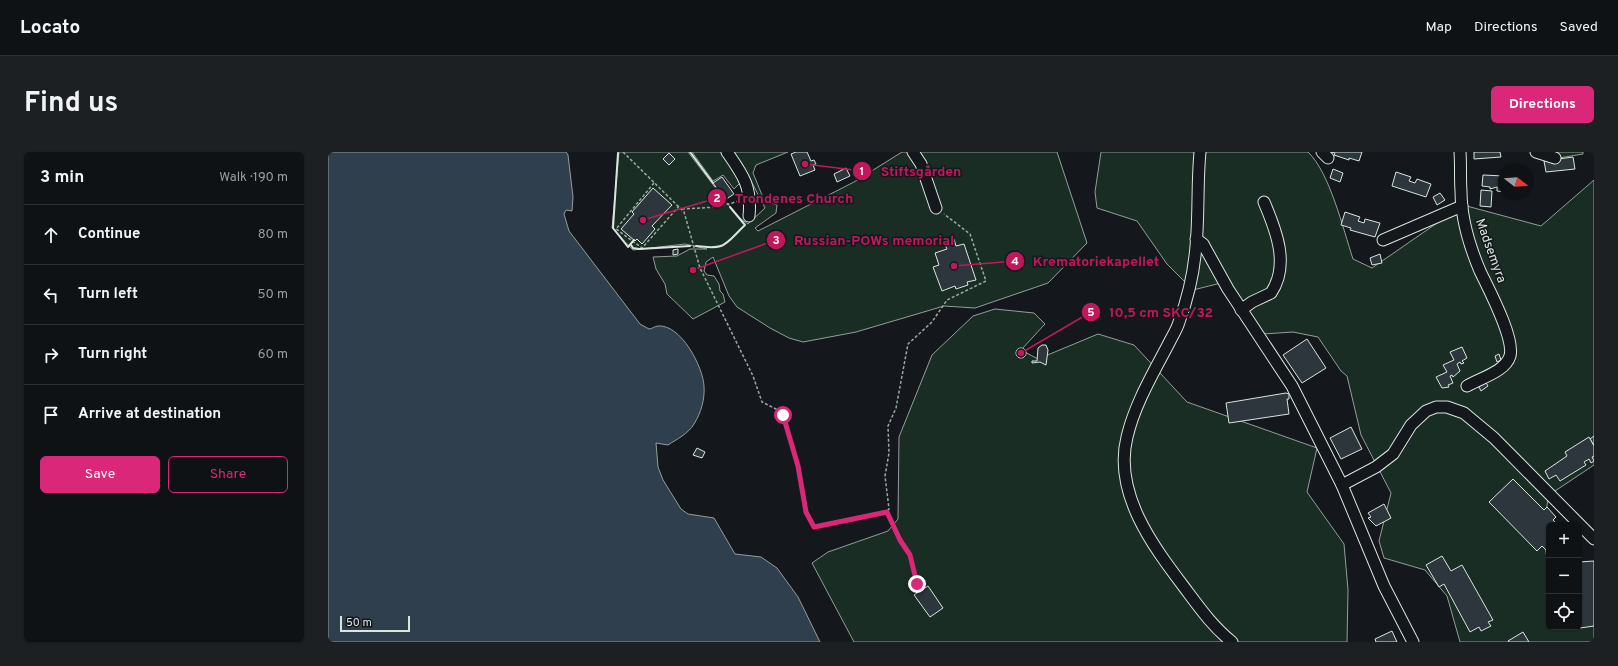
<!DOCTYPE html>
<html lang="en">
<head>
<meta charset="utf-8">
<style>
	body { margin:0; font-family:Overpass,sans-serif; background:#1d2022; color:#f1f3f6 }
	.controls { position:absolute; right:12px; bottom:12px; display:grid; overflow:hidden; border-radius:6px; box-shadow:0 1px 3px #0004 }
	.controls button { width:36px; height:36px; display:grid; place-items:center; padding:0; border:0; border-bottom:1px solid #2f3234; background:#0f1215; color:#f1f3f6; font:20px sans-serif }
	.compass { position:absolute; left:1170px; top:12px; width:36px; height:36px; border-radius:50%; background:#0f1215; box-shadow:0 1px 3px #0004; rotate:107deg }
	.scale { position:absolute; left:12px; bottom:10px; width:70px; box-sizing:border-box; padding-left:4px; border:2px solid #d8e6dc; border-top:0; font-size:11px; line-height:14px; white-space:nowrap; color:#d8e6dc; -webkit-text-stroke:3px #14181c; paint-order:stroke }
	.stop { position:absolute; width:12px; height:12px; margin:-9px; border:3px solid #db2777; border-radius:50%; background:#fff }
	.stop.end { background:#db2777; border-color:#fff; box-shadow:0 1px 4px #0008 }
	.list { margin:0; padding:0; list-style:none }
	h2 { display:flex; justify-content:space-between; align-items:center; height:52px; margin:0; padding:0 16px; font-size:17px }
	h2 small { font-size:13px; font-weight:400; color:#9b9ea0 }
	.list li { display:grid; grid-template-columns:26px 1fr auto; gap:12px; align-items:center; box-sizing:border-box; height:60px; padding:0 16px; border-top:1px solid #2f3234 }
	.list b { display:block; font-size:15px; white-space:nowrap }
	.list em { font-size:13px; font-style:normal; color:#9b9ea0 }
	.actions { display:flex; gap:8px; padding:12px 16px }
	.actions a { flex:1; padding:9px 0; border:1px solid #db2777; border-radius:6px; text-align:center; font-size:14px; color:#db2777 }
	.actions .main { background:#db2777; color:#fff }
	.icon { flex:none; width:22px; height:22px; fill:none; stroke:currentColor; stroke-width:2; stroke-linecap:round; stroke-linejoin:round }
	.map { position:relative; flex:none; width:1266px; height:490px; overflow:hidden; border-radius:6px }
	header { display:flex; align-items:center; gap:24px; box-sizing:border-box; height:56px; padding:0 20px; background:#0f1215; border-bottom:1px solid #2f3234 }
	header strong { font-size:19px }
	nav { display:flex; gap:22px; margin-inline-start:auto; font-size:14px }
	.intro { display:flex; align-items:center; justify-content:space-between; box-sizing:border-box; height:96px; padding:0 24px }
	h1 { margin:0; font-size:28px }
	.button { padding:10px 18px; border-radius:6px; background:#db2777; color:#fff; font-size:14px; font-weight:700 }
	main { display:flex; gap:24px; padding:0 24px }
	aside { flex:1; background:#0f1215; border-radius:6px; box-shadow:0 1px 3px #0004 }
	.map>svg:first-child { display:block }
	.green { fill:#1a2d24; stroke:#939e99 }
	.water { fill:#2f3f4d; stroke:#939e99 }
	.building { fill:#2c363c; stroke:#d8e6dc }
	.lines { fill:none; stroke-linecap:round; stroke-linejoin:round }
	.minor-casing { stroke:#d8e6dc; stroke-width:13 }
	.path { stroke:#9da8a2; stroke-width:1.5; stroke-dasharray:3 2; stroke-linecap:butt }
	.minor { stroke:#14181c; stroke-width:11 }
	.wall { stroke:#d8e6dc; stroke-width:2 }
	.route { stroke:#db2777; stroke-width:5 }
	.labels { text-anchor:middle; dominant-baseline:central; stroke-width:3; stroke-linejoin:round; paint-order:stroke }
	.street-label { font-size:13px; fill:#d8e6dc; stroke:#14181c }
	.leader { fill:none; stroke:#c2185b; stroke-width:1.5 }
	.callout-dot { fill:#c2185b; stroke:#14181c; stroke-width:1.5 }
	.mark-label { font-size:12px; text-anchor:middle; font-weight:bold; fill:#fff }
	.callout-label { font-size:14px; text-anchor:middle; font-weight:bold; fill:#c2185b; stroke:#14181c; stroke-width:3; stroke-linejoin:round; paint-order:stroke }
</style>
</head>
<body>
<header>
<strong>Locato</strong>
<nav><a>Map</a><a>Directions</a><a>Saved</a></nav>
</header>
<div class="intro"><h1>Find us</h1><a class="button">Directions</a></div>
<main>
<aside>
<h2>3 min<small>Walk · 190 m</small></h2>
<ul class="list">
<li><svg class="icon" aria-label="ahead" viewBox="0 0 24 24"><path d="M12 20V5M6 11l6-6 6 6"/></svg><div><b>Continue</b></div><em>80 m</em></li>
<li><svg class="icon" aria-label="left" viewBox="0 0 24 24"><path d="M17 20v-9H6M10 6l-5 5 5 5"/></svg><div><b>Turn left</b></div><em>50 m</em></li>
<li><svg class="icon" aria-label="right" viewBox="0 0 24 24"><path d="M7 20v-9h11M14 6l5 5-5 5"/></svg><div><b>Turn right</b></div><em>60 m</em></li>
<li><svg class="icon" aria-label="arrive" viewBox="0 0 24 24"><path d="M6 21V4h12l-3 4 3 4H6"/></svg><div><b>Arrive at destination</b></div></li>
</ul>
<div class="actions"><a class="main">Save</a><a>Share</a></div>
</aside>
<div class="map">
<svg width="1266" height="490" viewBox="0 0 1266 490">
	<rect width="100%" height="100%" fill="#14181c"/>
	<g class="green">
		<polygon points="291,0 360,0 409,64 420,72 437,56 420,23 406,37 395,23 385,29 364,0 460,0 428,13 425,21 436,48 449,53 448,61 427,76 430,79 526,30 574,0 729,0 759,91 720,131 647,156 616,154 528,180 475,190 461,186 442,176 409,155 401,144 385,105 378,110 376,119 379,123 386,124 391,132 392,139 395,142 397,150 365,167 339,142 337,132 328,117 325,105 349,104 362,97 379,97 357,92 305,98 284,76"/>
		<path d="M773 0H980C1002 21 1015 77 1025 107L1044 116 1135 53 1213 74 1266 28V313L1221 343 1217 364 1221 373V475H1251V411L1266 416V490H1132L1119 444 1097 418 1056 406 1051 389 1063 341 1033 283 1019 224 1013 219 990 185 965 180 935 182 897 130 865 138 839 112 809 69 769 56 767 40Z"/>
		<polygon points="1218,0 1255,0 1255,2 1231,6"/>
		<polygon points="667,157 706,161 717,172 693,198 710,207 770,182 806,193 859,250 989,296 979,340 1016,392 1020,438 1019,490 526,490 484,411 500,400 560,379 570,367 571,285 604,203 645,164"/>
	</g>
	<path class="water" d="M0 0H238L240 3 245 45 244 59 238 58 236 62 241 79 312 172 321 177C324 177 327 174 330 174 353 172 375 215 376 234 377 247 373 261 366 272 360 282 349 287 340 293L328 291 330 315 335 328 353 357 360 362 386 366 407 402 433 405 449 416 470 445 492 490H0Z"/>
	<g class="building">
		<polygon points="468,0 479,0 483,9 486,8 488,12 485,13 487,18 472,24 463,2"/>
		<polygon points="1003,0 1034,0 1031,9 1021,6 1021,8 1006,3 1007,1"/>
		<polygon points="1146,0 1172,0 1173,5 1146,7"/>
		<polygon points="341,1 347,7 341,13 335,7"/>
		<polygon points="1245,5 1247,17 1218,20 1216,9"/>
		<polygon points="518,16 522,24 509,30 506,22"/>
		<polygon points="1005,17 1015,21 1012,30 1002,26"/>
		<polygon points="1068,20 1083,25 1081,29 1087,31 1089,27 1103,32 1098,45 1064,34"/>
		<polygon points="1155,23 1176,24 1176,40 1169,39 1169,35 1162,37 1162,35 1154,34"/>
		<polygon points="394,25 406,42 397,48 385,31"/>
		<polygon points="325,36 344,53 324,74 327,77 314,92 309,87 307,89 293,77 306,62 304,60"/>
		<polygon points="1153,38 1164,39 1163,55 1152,54"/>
		<polygon points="1112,41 1117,48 1109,53 1105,45"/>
		<polygon points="1017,60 1032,65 1030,69 1036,71 1037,67 1052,71 1047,85 1022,78 1023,76 1013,73"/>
		<polygon points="626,87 628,94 636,92 648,128 639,130 640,133 628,137 627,134 614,139 605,115 611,113 607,101 619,97 616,90"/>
		<polygon points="350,97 350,102 345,103 345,98"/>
		<polygon points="1052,102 1054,111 1044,113 1042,106"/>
		<polygon points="979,187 998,216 974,231 955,203"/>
		<polygon points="714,193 718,193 720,198 718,213 712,210 704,211 704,209 709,209 710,196"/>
		<polygon points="1134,195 1139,206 1134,209 1136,211 1133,212 1132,210 1129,212 1132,219 1125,225 1124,223 1122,224 1125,231 1120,233 1121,235 1114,236 1108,225 1119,220 1115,213 1126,208 1122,200"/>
		<circle cx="693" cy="201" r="5"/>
		<polygon points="1171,202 1173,208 1169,210 1167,204"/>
		<polygon points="1157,229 1160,234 1153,239 1150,233"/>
		<polygon points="958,241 961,242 961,247 959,247 961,262 901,271 898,251"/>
		<polygon points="1023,275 1034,297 1013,307 1002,286"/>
		<polygon points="1266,284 1266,293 1262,287"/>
		<polygon points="1261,285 1266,294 1266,304 1264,305 1266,309 1263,311 1261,307 1256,310 1258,313 1232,329 1228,323 1221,327 1217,319 1239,304 1237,300"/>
		<polygon points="369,296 377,300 374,306 365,303"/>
		<polygon points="1185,327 1216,358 1219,355 1228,365 1225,368 1230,373 1221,373 1221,432 1218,398 1214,394 1209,399 1161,350"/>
		<polygon points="1056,352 1063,366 1048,374 1040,366 1043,365 1040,361"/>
		<polygon points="1114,404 1123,419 1134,413 1165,468 1160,470 1163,474 1153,479 1151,475 1142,480 1116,432 1111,435 1098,413"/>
		<polygon points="1266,409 1266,474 1252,476 1251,410"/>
		<polygon points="600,434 615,456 602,465 586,443"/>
		<polygon points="1064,479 1069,490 1048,490 1047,487"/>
		<polygon points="1195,480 1201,490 1181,490 1180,489"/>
	</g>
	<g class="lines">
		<g class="minor-casing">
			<g id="minor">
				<path d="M399 0C415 23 424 35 421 64"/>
				<polyline points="585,0 593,12 608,56"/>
				<path d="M872 0C869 31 871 62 868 94 866 119 860 146 851 170 849 177 845 183 842 189 826 220 807 251 799 285 785 341 825 394 856 435 871 455 884 474 904 490"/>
				<polyline points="994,0 1000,6"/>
				<path d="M1132 0C1133 13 1132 26 1133 39 1133 67 1141 93 1152 119 1160 136 1187 186 1182 204 1177 220 1152 226 1139 234"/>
				<polyline points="1208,0 1227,6"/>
				<polyline points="868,87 875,92 900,137 964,234 1014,333 1056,434 1085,490"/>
				<polyline points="1055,88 1134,54"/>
				<path d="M913 158 924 150 943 141C962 113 948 78 936 50"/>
				<polyline points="1014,333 1048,315 1065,302 1083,273 1098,259 1108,255 1119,255 1136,261 1166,286 1266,387"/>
			</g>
		</g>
		<g class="path">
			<polyline points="295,0 356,60 372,116 425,224 434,250 450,258 455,263 470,314 478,360 485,375 559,360 561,357 557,324 561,301 560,274 568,256 580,192 604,170 619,148 658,129 642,82 616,62"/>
			<polyline points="326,31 288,77 314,96 351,54"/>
			<polyline points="354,57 390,55 411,49"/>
			<polyline points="559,360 572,389 582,403 589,433"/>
		</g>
		<use href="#minor" class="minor"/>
		<g class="wall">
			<polyline points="362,0 385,31"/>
			<polyline points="290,1 285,76 300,95 306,88"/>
			<polyline points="303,93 305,96 311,97 362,94"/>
			<path d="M368 94C399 98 396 93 417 73L402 55"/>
		</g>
	</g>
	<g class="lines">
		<polyline class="route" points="455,263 470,314 478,360 486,375 559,360 572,388 582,403 589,432"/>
	</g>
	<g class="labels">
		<g class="street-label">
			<text transform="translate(1162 99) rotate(70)">Madsemyra</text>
		</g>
	</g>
	<path class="leader" d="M477 12L534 19M315 68L389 46M365 118L448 88M626 114L687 109M693 201L763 160"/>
	<g class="callout-dot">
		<circle cx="477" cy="12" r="4"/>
		<circle cx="315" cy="68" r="4"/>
		<circle cx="365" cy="118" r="4"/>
		<circle cx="626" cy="114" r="4"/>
		<circle cx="693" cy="201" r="4"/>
		<circle cx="534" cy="19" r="10"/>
		<circle cx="389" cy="46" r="10"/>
		<circle cx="448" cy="88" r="10"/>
		<circle cx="687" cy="109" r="10"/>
		<circle cx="763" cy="160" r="10"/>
	</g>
	<g class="mark-label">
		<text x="534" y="23">1</text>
		<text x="389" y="50">2</text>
		<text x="448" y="92">3</text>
		<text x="687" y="113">4</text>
		<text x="763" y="164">5</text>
	</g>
	<g class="callout-label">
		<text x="593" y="24">Stiftsgården</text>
		<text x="466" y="51">Trondenes Church</text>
		<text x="546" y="93">Russian-POWs memorial</text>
		<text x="768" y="114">Krematoriekapellet</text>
		<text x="833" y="165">10,5 cm SKC/32</text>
	</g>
</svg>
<div class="controls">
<button>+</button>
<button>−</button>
<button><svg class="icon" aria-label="locate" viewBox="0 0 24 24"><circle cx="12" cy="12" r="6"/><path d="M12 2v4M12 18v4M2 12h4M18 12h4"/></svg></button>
</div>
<svg class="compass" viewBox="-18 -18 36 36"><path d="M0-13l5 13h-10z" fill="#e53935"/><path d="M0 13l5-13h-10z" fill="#9b9ea0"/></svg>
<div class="scale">50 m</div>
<div class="stop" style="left:455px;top:263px"></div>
<div class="stop end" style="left:589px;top:432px"></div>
</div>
</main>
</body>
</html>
